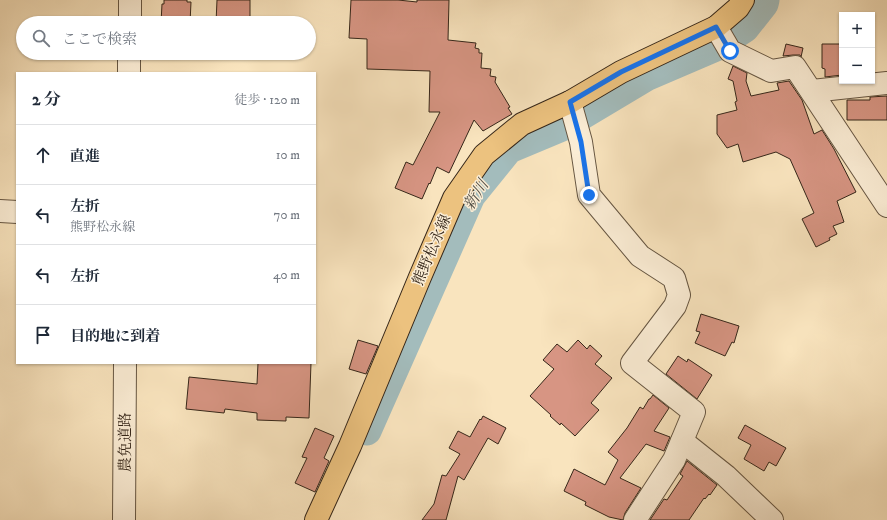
<!DOCTYPE html>
<html lang="ja">
<head>
<meta charset="utf-8">
<style>
	body { margin:0; font-family:"IM FELL DW Pica","Noto Serif JP",serif; background:#f6f6f7; color:#1f2937 }
	.controls { position:absolute; right:12px; top:12px; display:grid; overflow:hidden; border-radius:0px; box-shadow:0 1px 3px #0004 }
	.controls button { width:36px; height:36px; display:grid; place-items:center; padding:0; border:0; border-bottom:1px solid #e0e1e3; background:#fff; color:#1f2937; font:20px sans-serif }
	.stop { position:absolute; width:12px; height:12px; margin:-9px; border:3px solid #1a73e8; border-radius:50%; background:#fff }
	.stop.end { background:#1a73e8; border-color:#fff; box-shadow:0 1px 4px #0008 }
	.list { margin:0; padding:0; list-style:none }
	h2 { display:flex; justify-content:space-between; align-items:center; height:52px; margin:0; padding:0 16px; font-size:17px }
	h2 small { font-size:13px; font-weight:400; color:#747a83 }
	.list li { display:grid; grid-template-columns:26px 1fr auto; gap:12px; align-items:center; box-sizing:border-box; height:60px; padding:0 16px; border-top:1px solid #e0e1e3 }
	.list b { display:block; font-size:15px; white-space:nowrap }
	.list p { margin:0; font-size:13px; white-space:nowrap; color:#747a83 }
	.list em { font-size:13px; font-style:normal; color:#747a83 }
	.icon { flex:none; width:22px; height:22px; fill:none; stroke:currentColor; stroke-width:2; stroke-linecap:round; stroke-linejoin:round }
	.map { position:relative; flex:none; width:887px; height:520px; overflow:hidden }
	.search { position:absolute; background:#fff; box-shadow:0 1px 3px #0004; left:16px; top:16px; width:300px; height:44px; display:flex; align-items:center; gap:10px; box-sizing:border-box; padding:0 14px; border-radius:22px; color:#747a83; font-size:15px }
	.panel { position:absolute; background:#fff; box-shadow:0 1px 3px #0004; left:16px; top:72px; width:300px; height:292px; border-radius:0px }
	.map>svg:first-child { display:block }
	.lines { fill:none; stroke-linecap:round; stroke-linejoin:round }
	.river { stroke:#a3bcbc; stroke-width:29 }
	.building { fill:#d79583; stroke:#352619 }
	.minor-casing { stroke:#665642; stroke-width:24 }
	.major-casing { stroke:#352619; stroke-width:24 }
	.minor { stroke:#fbedd5; stroke-width:22 }
	.major { stroke:#ecc27f; stroke-width:22 }
	.route { stroke:#1a73e8; stroke-width:5 }
	.labels { text-anchor:middle; dominant-baseline:central; stroke-width:3; stroke-linejoin:round; paint-order:stroke }
	.street-label { font-size:15px; fill:#352619; stroke:#fbedd5 }
	.water-label { font-size:16px; font-style:italic; fill:#56534a; stroke:#fbedd5 }
</style>
</head>
<body>
<div class="map">
<svg width="887" height="520" viewBox="0 0 887 520">
	<rect width="100%" height="100%" fill="#f9e4be"/>
	<filter id="stains"><feTurbulence type="fractalNoise" baseFrequency=".005" numOctaves="4"/><feColorMatrix values="0 0 0 0 .2 0 0 0 0 .09 0 0 0 0 .02 0 0 0 .5 -.17"/></filter>
	<radialGradient id="worn" r=".72"><stop offset=".6" stop-color="#630" stop-opacity="0"/><stop offset="1" stop-color="#630" stop-opacity=".3"/></radialGradient>
	<g class="lines">
		<polyline class="river" points="367,431 471,196 509,149 564,126 646,77 716,47 745,28 764,4 765,0"/>
	</g>
	<g class="building">
		<polygon points="164,0 187,0 187,2 191,2 190,23 161,23 162,4 164,4"/>
		<polygon points="217,0 250,0 250,23 216,23"/>
		<polygon points="351,0 398,0 417,2 417,0 449,0 448,40 476,43 475,48 479,49 479,53 482,53 481,68 491,69 490,76 496,77 495,82 510,107 508,108 512,114 483,131 474,120 449,173 437,167 430,184 429,183 422,199 395,188 406,162 413,165 440,112 429,112 430,71 367,69 367,39 349,38"/>
		<polygon points="786,44 803,48 801,57 800,55 793,55 783,56"/>
		<polygon points="822,44 842,44 842,75 825,77 825,69 822,68"/>
		<polygon points="733,66 747,73 746,81 751,96 779,90 777,83 789,81 802,100 814,134 822,130 834,149 856,192 837,201 844,222 833,226 837,234 829,238 830,240 816,247 802,219 814,213 790,159 776,152 743,162 738,144 727,148 717,134 717,115 737,110 735,102 737,101 733,81 728,79"/>
		<polygon points="887,96 887,120 847,120 847,100 870,100 870,97"/>
		<polygon points="701,314 739,326 734,343 732,342 725,356 695,343 700,332 696,331"/>
		<polygon points="358,340 378,346 366,374 349,369"/>
		<polygon points="578,340 587,349 590,345 602,356 595,364 612,378 591,403 599,410 575,436 561,423 560,425 550,416 551,415 530,396 554,369 543,360 557,344 567,352"/>
		<polygon points="678,356 687,362 688,359 712,375 697,399 666,374"/>
		<polygon points="258,363 311,363 309,418 286,417 286,421 257,420 257,413 225,409 224,413 186,409 189,377 257,384"/>
		<polygon points="653,395 669,408 654,431 670,437 664,451 646,444 620,478 641,488 625,513 623,520 609,517 585,505 586,502 564,491 574,469 605,485 618,460 608,452 627,428 640,407 643,409 649,399 650,399"/>
		<polygon points="483,416 506,428 498,444 488,438 464,480 458,476 446,520 422,520 434,504 442,475 446,476 460,454 449,448 458,431 470,437 480,419 481,420"/>
		<polygon points="745,425 786,448 776,466 769,462 764,471 744,459 751,445 738,438"/>
		<polygon points="315,428 334,436 324,458 329,461 315,492 295,483 307,458 302,457"/>
		<polygon points="687,461 717,485 710,495 709,494 705,499 704,498 689,520 650,520 664,499 667,500 683,476 680,474"/>
	</g>
	<g class="lines">
		<g class="minor-casing">
			<g id="minor">
				<polyline points="130,23 130,0"/>
				<polyline points="716,27 730,51 771,71 795,67 887,206"/>
				<polyline points="129,73 129,53"/>
				<polyline points="812,91 887,83"/>
				<polyline points="570,102 581,142 589,195 640,256 674,278 679,295 675,306 632,363 694,412 674,460 635,520"/>
				<polyline points="0,211 17,212"/>
				<polyline points="682,441 726,476 772,520"/>
				<polyline points="124,520 125,363"/>
			</g>
		</g>
		<g class="major-casing">
			<polyline id="major" points="316,520 350,446 420,277 454,198 484,155 522,124 570,102 621,72 716,27 738,8 743,0"/>
		</g>
		<use href="#minor" class="minor"/>
		<use href="#major" class="major"/>
	</g>
	<g class="lines">
		<polyline class="route" points="589,195 581,142 570,102 621,72 716,27 730,51"/>
	</g>
	<g class="labels">
		<g class="street-label">
			<text transform="translate(432 250) rotate(-67)">熊野松永線</text>
			<text transform="translate(125 442) rotate(-90)">農免道路</text>
		</g>
		<g class="water-label">
			<text transform="translate(476 195) rotate(-58)">新川</text>
		</g>
	</g>
	<rect width="100%" height="100%" filter="url(#stains)"/>
	<rect width="100%" height="100%" fill="url(#worn)"/>
</svg>
<div class="controls">
<button>+</button>
<button>−</button>
</div>
<div class="stop" style="left:730px;top:51px"></div>
<div class="stop end" style="left:589px;top:195px"></div>
<div class="search"><svg class="icon" aria-label="search" viewBox="0 0 24 24"><circle cx="10" cy="10" r="6"/><path d="M15 15l6 6"/></svg>ここで検索</div>
<section class="panel">
<h2>2 分<small>徒歩 · 120 m</small></h2>
<ul class="list">
<li><svg class="icon" aria-label="ahead" viewBox="0 0 24 24"><path d="M12 20V5M6 11l6-6 6 6"/></svg><div><b>直進</b></div><em>10 m</em></li>
<li><svg class="icon" aria-label="left" viewBox="0 0 24 24"><path d="M17 20v-9H6M10 6l-5 5 5 5"/></svg><div><b>左折</b><p>熊野松永線</p></div><em>70 m</em></li>
<li><svg class="icon" aria-label="left" viewBox="0 0 24 24"><path d="M17 20v-9H6M10 6l-5 5 5 5"/></svg><div><b>左折</b></div><em>40 m</em></li>
<li><svg class="icon" aria-label="arrive" viewBox="0 0 24 24"><path d="M6 21V4h12l-3 4 3 4H6"/></svg><div><b>目的地に到着</b></div></li>
</ul>
</section>
</div>
</body>
</html>
